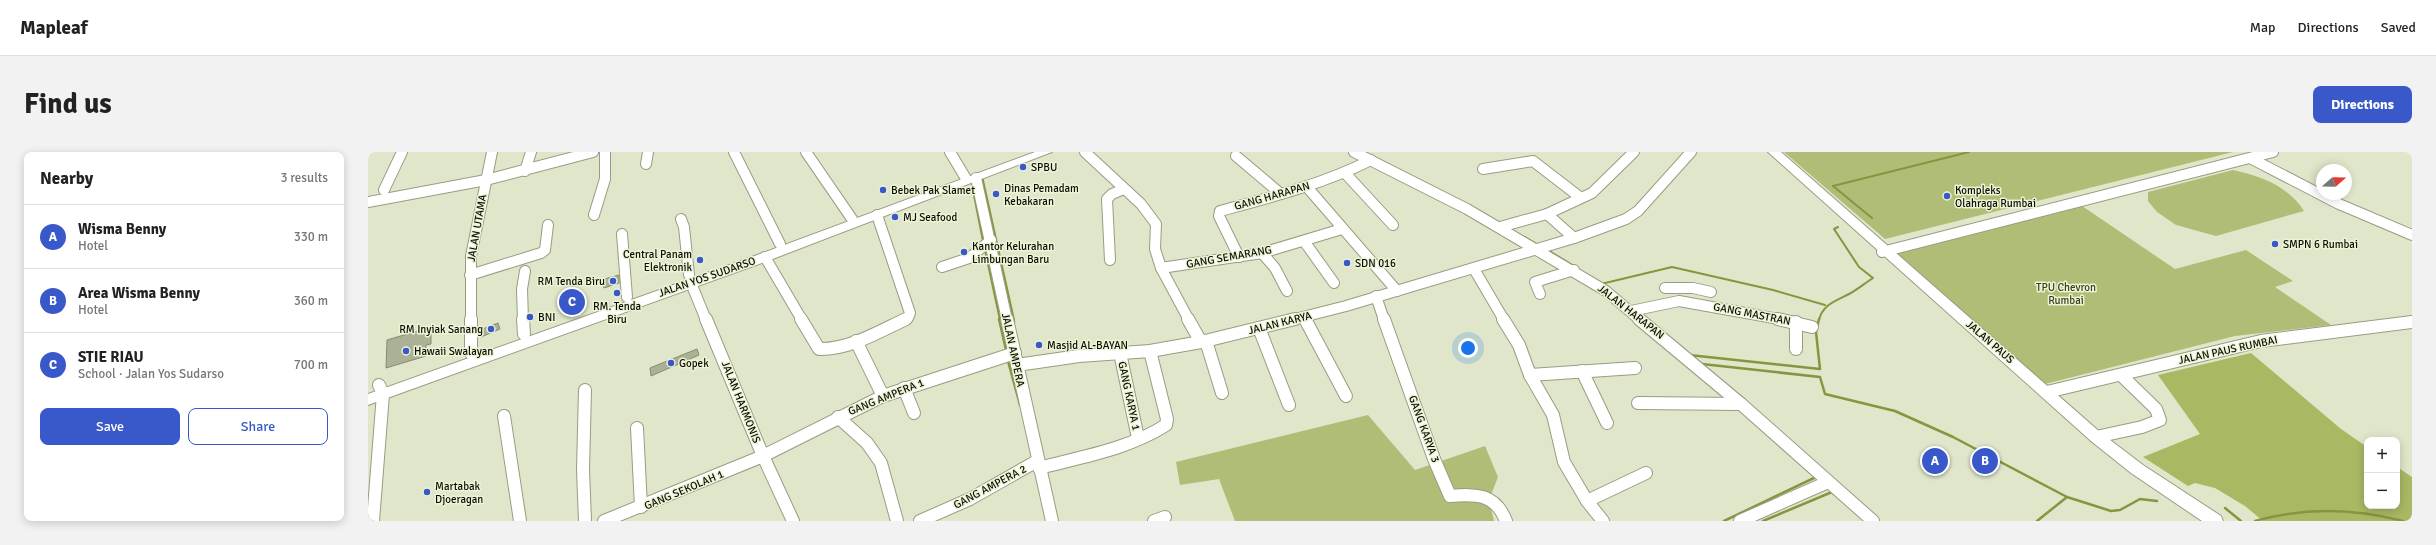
<!DOCTYPE html>
<html lang="en">
<head>
<meta charset="utf-8">
<style>
	body { margin:0; font-family:Signika,sans-serif; background:#f2f2f2; color:#222 }
	.controls { position:absolute; right:12px; bottom:12px; display:grid; overflow:hidden; border-radius:8px; box-shadow:0 2px 10px #0003 }
	.controls button { width:36px; height:36px; display:grid; place-items:center; padding:0; border:0; border-bottom:1px solid #e0e0e0; background:#fff; color:#222; font:20px sans-serif }
	.compass { position:absolute; left:1948px; top:12px; width:36px; height:36px; border-radius:50%; background:#fff; box-shadow:0 2px 10px #0003; rotate:70deg }
	.you { position:absolute; left:1100px; top:196px; width:14px; height:14px; margin:-10px; border:3px solid #fff; border-radius:50%; background:#1a73e8; box-shadow:0 0 0 6px #1a73e833 }
	.badge { display:grid; place-items:center; width:26px; height:26px; border-radius:50%; background:#3958ca; color:#fff; font-size:13px; font-weight:700 }
	.pin { position:absolute; translate:-50% -50%; border:2px solid #fff; box-shadow:0 1px 4px #0006 }
	.list { margin:0; padding:0; list-style:none }
	h2 { display:flex; justify-content:space-between; align-items:center; height:52px; margin:0; padding:0 16px; font-size:17px }
	h2 small { font-size:13px; font-weight:400; color:#767676 }
	.list li { display:grid; grid-template-columns:26px 1fr auto; gap:12px; align-items:center; box-sizing:border-box; height:64px; padding:0 16px; border-top:1px solid #e0e0e0 }
	.list b { display:block; font-size:15px; white-space:nowrap }
	.list p { margin:0; font-size:13px; white-space:nowrap; color:#767676 }
	.list em { font-size:13px; font-style:normal; color:#767676 }
	.actions { display:flex; gap:8px; padding:12px 16px }
	.actions a { flex:1; padding:9px 0; border:1px solid #3958ca; border-radius:8px; text-align:center; font-size:14px; color:#3958ca }
	.actions .main { background:#3958ca; color:#fff }
	.map { position:relative; flex:none; width:2044px; height:369px; overflow:hidden; border-radius:8px }
	header { display:flex; align-items:center; gap:24px; box-sizing:border-box; height:56px; padding:0 20px; background:#fff; border-bottom:1px solid #e0e0e0 }
	header strong { font-size:19px }
	nav { display:flex; gap:22px; margin-inline-start:auto; font-size:14px }
	.intro { display:flex; align-items:center; justify-content:space-between; box-sizing:border-box; height:96px; padding:0 24px }
	h1 { margin:0; font-size:28px }
	.button { padding:10px 18px; border-radius:8px; background:#3958ca; color:#fff; font-size:14px; font-weight:700 }
	main { display:flex; gap:24px; padding:0 24px }
	aside { flex:1; background:#fff; border-radius:8px; box-shadow:0 2px 10px #0003 }
	.map>svg:first-child { display:block }
	.green { fill:#afbd77 }
	.forest { fill:#a8b863 }
	.lines { fill:none; stroke-linecap:round; stroke-linejoin:round }
	.stream-far1 { stroke:#86953f; stroke-width:2 }
	.stream { stroke:#86953f; stroke-width:2.5 }
	.building { fill:#abb195; stroke:#858c70 }
	.minor-far1-casing { stroke:#979d82; stroke-width:12 }
	.minor-casing { stroke:#979d82; stroke-width:14 }
	.major-casing { stroke:#979d82; stroke-width:2 }
	.minor-far1 { stroke:#fff; stroke-width:10 }
	.minor { stroke:#fff; stroke-width:12 }
	.major { fill:#fff; fill-rule:evenodd }
	.poi-dot { fill:#3958ca; stroke:#edf4d6; stroke-width:1.5 }
	.labels { text-anchor:middle; dominant-baseline:central; stroke-width:3; stroke-linejoin:round; paint-order:stroke }
	.poi-label { font-size:11px; fill:#0b0d05; stroke:#edf4d6; text-anchor:start }
	.street-label { font-size:11px; fill:#0b0d05; stroke:#edf4d6 }
	.park-label { font-size:11px; fill:#373e19; stroke:#edf4d6 }
</style>
</head>
<body>
<header>
<strong>Mapleaf</strong>
<nav><a>Map</a><a>Directions</a><a>Saved</a></nav>
</header>
<div class="intro"><h1>Find us</h1><a class="button">Directions</a></div>
<main>
<aside>
<h2>Nearby<small>3 results</small></h2>
<ul class="list">
<li><span class="badge">A</span><div><b>Wisma Benny</b><p>Hotel</p></div><em>330 m</em></li>
<li><span class="badge">B</span><div><b>Area Wisma Benny</b><p>Hotel</p></div><em>360 m</em></li>
<li><span class="badge">C</span><div><b>STIE RIAU</b><p>School · Jalan Yos Sudarso</p></div><em>700 m</em></li>
</ul>
<div class="actions"><a class="main">Save</a><a>Share</a></div>
</aside>
<div class="map">
<svg width="2044" height="369" viewBox="0 0 2044 369">
	<rect width="100%" height="100%" fill="#dfe6c9"/>
	<g class="green">
		<polygon points="1416,0 1865,0 1517,87"/>
		<path d="M1865 18C1893 24 1920 34 1936 59L1848 84 1808 73 1789 60 1780 49V40Z"/>
		<polygon points="1714,54 1807,117 1878,98 1925,129 1907,135 1963,173 1867,184 1677,232 1529,101"/>
		<polygon points="1000,263 1047,318 1117,294 1130,325 1121,348 1126,369 867,369 851,327 812,333 808,310"/>
	</g>
	<polygon class="forest" points="1883,201 1973,277 1999,295 1999,354 2029,354 2029,315 2044,325 2044,369 1895,369 1877,354 1847,336 1827,331 1820,334 1775,305 1832,282 1790,223"/>
	<g class="lines">
		<g class="stream-far1">
			<polyline points="614,24 646,168"/>
			<polyline points="603,28 615,89"/>
			<polyline points="1504,66 1465,34 1601,0"/>
			<polyline points="1157,85 1172,94"/>
			<polyline points="1178,97 1206,114"/>
			<polyline points="617,98 632,168"/>
			<polyline points="1233,132 1304,115 1405,138 1457,153"/>
			<path d="M1451 168C1455 152 1468 149 1481 142 1489 138 1497 131 1505 126L1491 115 1466 77 1470 75"/>
		</g>
		<g class="stream">
			<polyline points="631,167 638,198"/>
			<polyline points="645,167 646,170"/>
			<polyline points="1321,203 1452,217 1448,180 1451,167"/>
			<polyline points="640,209 652,253"/>
			<polyline points="1334,212 1452,225 1457,242 1527,259 1585,285 1699,345 1743,359 1752,358 1772,347 1789,349"/>
			<polyline points="1857,356 1873,369"/>
			<polyline points="1356,369 1448,325"/>
			<polyline points="1395,369 1464,340 1466,342"/>
			<polyline points="1669,369 1699,345"/>
			<path d="M1887 369C1937 355 1985 356 2035 369"/>
		</g>
	</g>
	<g class="building">
		<polygon points="251,123 251,131 236,136 233,128"/>
		<polygon points="130,171 132,177 113,185 112,178"/>
		<polygon points="63,175 63,192 58,193 58,204 18,216 19,188"/>
		<polygon points="329,197 331,203 283,224 282,216"/>
	</g>
	<g class="lines">
		<g class="minor-far1-casing">
			<g id="minor-far1">
				<polyline points="366,0 412,92"/>
				<polyline points="438,0 484,67"/>
				<polyline points="582,0 597,25"/>
				<polyline points="717,0 773,52 788,72 787,97 793,116 821,168"/>
				<polyline points="986,0 1099,57 1238,139 1272,168"/>
				<polyline points="868,4 913,42"/>
				<polyline points="1882,6 1971,52 2044,83"/>
				<polyline points="278,12 280,0"/>
				<polyline points="1115,17 1165,9 1213,46"/>
				<polyline points="157,19 163,0"/>
				<polyline points="977,21 1025,73"/>
				<polyline points="608,26 639,168"/>
				<polyline points="939,35 1029,139"/>
				<polyline points="16,38 34,0"/>
				<polyline points="0,50 118,28 225,0"/>
				<polyline points="1179,62 1206,86"/>
				<polyline points="226,63 237,27 237,0"/>
				<polyline points="509,63 542,161 540,166 536,168"/>
				<polyline points="313,67 316,75 321,123"/>
				<polyline points="1132,75 1179,62 1224,41 1266,0"/>
				<polyline points="254,82 259,145"/>
				<polyline points="936,89 966,131"/>
				<polyline points="1514,100 1905,0"/>
				<polyline points="894,101 907,116 919,139"/>
				<polyline points="397,105 434,168"/>
				<path d="M871 105 851 64 852 59C904 45 955 32 1003 8"/>
				<polyline points="742,108 739,47 744,42 756,37"/>
				<polyline points="574,115 601,106 623,88"/>
				<polyline points="793,116 894,101 974,77"/>
				<polyline points="1106,117 1136,168"/>
				<polyline points="102,123 173,101 177,98 180,73"/>
				<polyline points="323,131 338,168"/>
				<polyline points="1297,136 1325,136 1343,140"/>
				<polyline points="1172,142 1167,130 1206,118"/>
				<polyline points="1008,144 1016,168"/>
				<polyline points="1263,159 1311,149 1416,168"/>
				<polyline points="936,165 937,168"/>
				<polyline points="103,168 103,104 124,0"/>
				<polyline points="155,168 154,137 157,119"/>
				<polyline points="923,168 978,154 1206,86 1258,67 1270,59 1323,0"/>
			</g>
		</g>
		<g class="minor-casing">
			<g id="minor">
				<polyline points="103,167 103,201"/>
				<polyline points="155,167 156,182"/>
				<polyline points="338,167 395,304 425,369"/>
				<path d="M433 167 451 197C481 198 512 179 538 167"/>
				<polyline points="639,167 684,369"/>
				<polyline points="820,167 833,190"/>
				<polyline points="937,167 978,244"/>
				<path d="M1016 167 1066 307 1082 344C1108 342 1127 341 1138 369"/>
				<polyline points="1135,167 1151,193 1162,223 1185,263 1196,310 1219,349 1235,369"/>
				<polyline points="1271,167 1373,252 1505,369"/>
				<polyline points="1410,167 1444,175"/>
				<polyline points="1428,170 1428,197"/>
				<polyline points="891,176 921,253"/>
				<polyline points="488,189 515,244"/>
				<polyline points="838,189 854,241"/>
				<polyline points="752,201 770,286"/>
				<polyline points="649,213 711,204 782,199 833,190 927,167"/>
				<polyline points="1214,219 1239,271"/>
				<polyline points="1162,223 1267,216"/>
				<polyline points="536,236 546,261"/>
				<polyline points="217,238 215,318 217,369"/>
				<polyline points="1679,240 1893,189 2044,170"/>
				<polyline points="1270,251 1373,252"/>
				<polyline points="136,264 152,369"/>
				<polyline points="470,265 499,291 513,311 529,369"/>
				<polyline points="269,276 273,355"/>
				<polyline points="1728,285 1774,275 1792,268 1788,257 1753,223"/>
				<path d="M671 316C713 305 761 297 798 273L799 267 782 199"/>
				<polyline points="1219,349 1278,321"/>
				<polyline points="5,369 15,242 11,233"/>
				<polyline points="236,369 395,304 515,244 647,201"/>
				<polyline points="552,369 602,347 669,309"/>
				<polyline points="786,369 797,365"/>
				<polyline points="1372,369 1460,330"/>
			</g>
		</g>
		<g class="major-casing">
			<g id="major">
				<polygon points="667,0 684,0 402,108 0,253 0,242 392,102"/>
				<polygon points="1400,0 1413,0 1733,281 1775,313 1853,364 1855,369 1834,369 1763,321 1723,289"/>
			</g>
		</g>
		<use href="#minor-far1" class="minor-far1"/>
		<use href="#minor" class="minor"/>
		<use href="#major" class="major"/>
	</g>
	<g class="poi-dot">
		<circle cx="655" cy="15" r="4"/>
		<circle cx="515" cy="38" r="4"/>
		<circle cx="628" cy="42" r="4"/>
		<circle cx="1579" cy="44" r="4"/>
		<circle cx="527" cy="65" r="4"/>
		<circle cx="1907" cy="92" r="4"/>
		<circle cx="596" cy="100" r="4"/>
		<circle cx="332" cy="108" r="4"/>
		<circle cx="979" cy="111" r="4"/>
		<circle cx="245" cy="129" r="4"/>
		<circle cx="249" cy="141" r="4"/>
		<circle cx="162" cy="165" r="4"/>
		<circle cx="123" cy="177" r="4"/>
		<circle cx="671" cy="193" r="4"/>
		<circle cx="38" cy="199" r="4"/>
		<circle cx="303" cy="211" r="4"/>
		<circle cx="59" cy="340" r="4"/>
	</g>
	<g class="labels">
		<g class="poi-label">
			<text x="663" y="15">SPBU</text>
			<text x="636" y="36">Dinas Pemadam<tspan x="636" dy="13">Kebakaran</tspan></text>
			<text x="523" y="38">Bebek Pak Slamet</text>
			<text x="1587" y="38">Kompleks<tspan x="1587" dy="13">Olahraga Rumbai</tspan></text>
			<text x="535" y="65">MJ Seafood</text>
			<text x="1915" y="92">SMPN 6 Rumbai</text>
			<text x="604" y="94">Kantor Kelurahan<tspan x="604" dy="13">Limbungan Baru</tspan></text>
			<text x="324" y="102" text-anchor="end">Central Panam<tspan x="324" dy="13">Elektronik</tspan></text>
			<text x="987" y="111">SDN 016</text>
			<text x="237" y="129" text-anchor="end">RM Tenda Biru</text>
			<text x="249" y="154" text-anchor="middle">RM. Tenda<tspan x="249" dy="13">Biru</tspan></text>
			<text x="170" y="165">BNI</text>
			<text x="115" y="177" text-anchor="end">RM Inyiak Sanang</text>
			<text x="679" y="193">Masjid AL-BAYAN</text>
			<text x="46" y="199">Hawaii Swalayan</text>
			<text x="311" y="211">Gopek</text>
			<text x="67" y="334">Martabak<tspan x="67" dy="13">Djoeragan</tspan></text>
		</g>
		<g class="street-label">
			<text transform="translate(904 44) rotate(-16)">GANG HARAPAN</text>
			<text transform="translate(109 76) rotate(-80)">JALAN UTAMA</text>
			<text transform="translate(861 105) rotate(-10)">GANG SEMARANG</text>
			<text transform="translate(339 125) rotate(-19)">JALAN YOS SUDARSO</text>
			<text transform="translate(1263 160) rotate(38)">JALAN HARAPAN</text>
			<text transform="translate(1384 162) rotate(11)">GANG MASTRAN</text>
			<text transform="translate(912 171) rotate(-14)">JALAN KARYA</text>
			<text transform="translate(1622 190) rotate(41)">JALAN PAUS</text>
			<text transform="translate(645 198) rotate(78)">JALAN AMPERA</text>
			<text transform="translate(1860 198) rotate(-12)">JALAN PAUS RUMBAI</text>
			<text transform="translate(761 244) rotate(78)">GANG KARYA 1</text>
			<text transform="translate(518 245) rotate(-22)">GANG AMPERA 1</text>
			<text transform="translate(373 250) rotate(68)">JALAN HARMONIS</text>
			<text transform="translate(1056 277) rotate(70)">GANG KARYA 3</text>
			<text transform="translate(622 335) rotate(-28)">GANG AMPERA 2</text>
			<text transform="translate(316 338) rotate(-23)">GANG SEKOLAH 1</text>
		</g>
		<g class="park-label">
			<text x="1698" y="135">TPU Chevron<tspan x="1698" dy="13">Rumbai</tspan></text>
		</g>
	</g>
</svg>
<div class="controls">
<button>+</button>
<button>−</button>
</div>
<svg class="compass" viewBox="-18 -18 36 36"><path d="M0-13l5 13h-10z" fill="#e53935"/><path d="M0 13l5-13h-10z" fill="#767676"/></svg>
<div class="you"></div>
<div class="pin badge" style="left:1567px;top:309px">A</div>
<div class="pin badge" style="left:1617px;top:309px">B</div>
<div class="pin badge" style="left:204px;top:150px">C</div>
</div>
</main>
</body>
</html>
